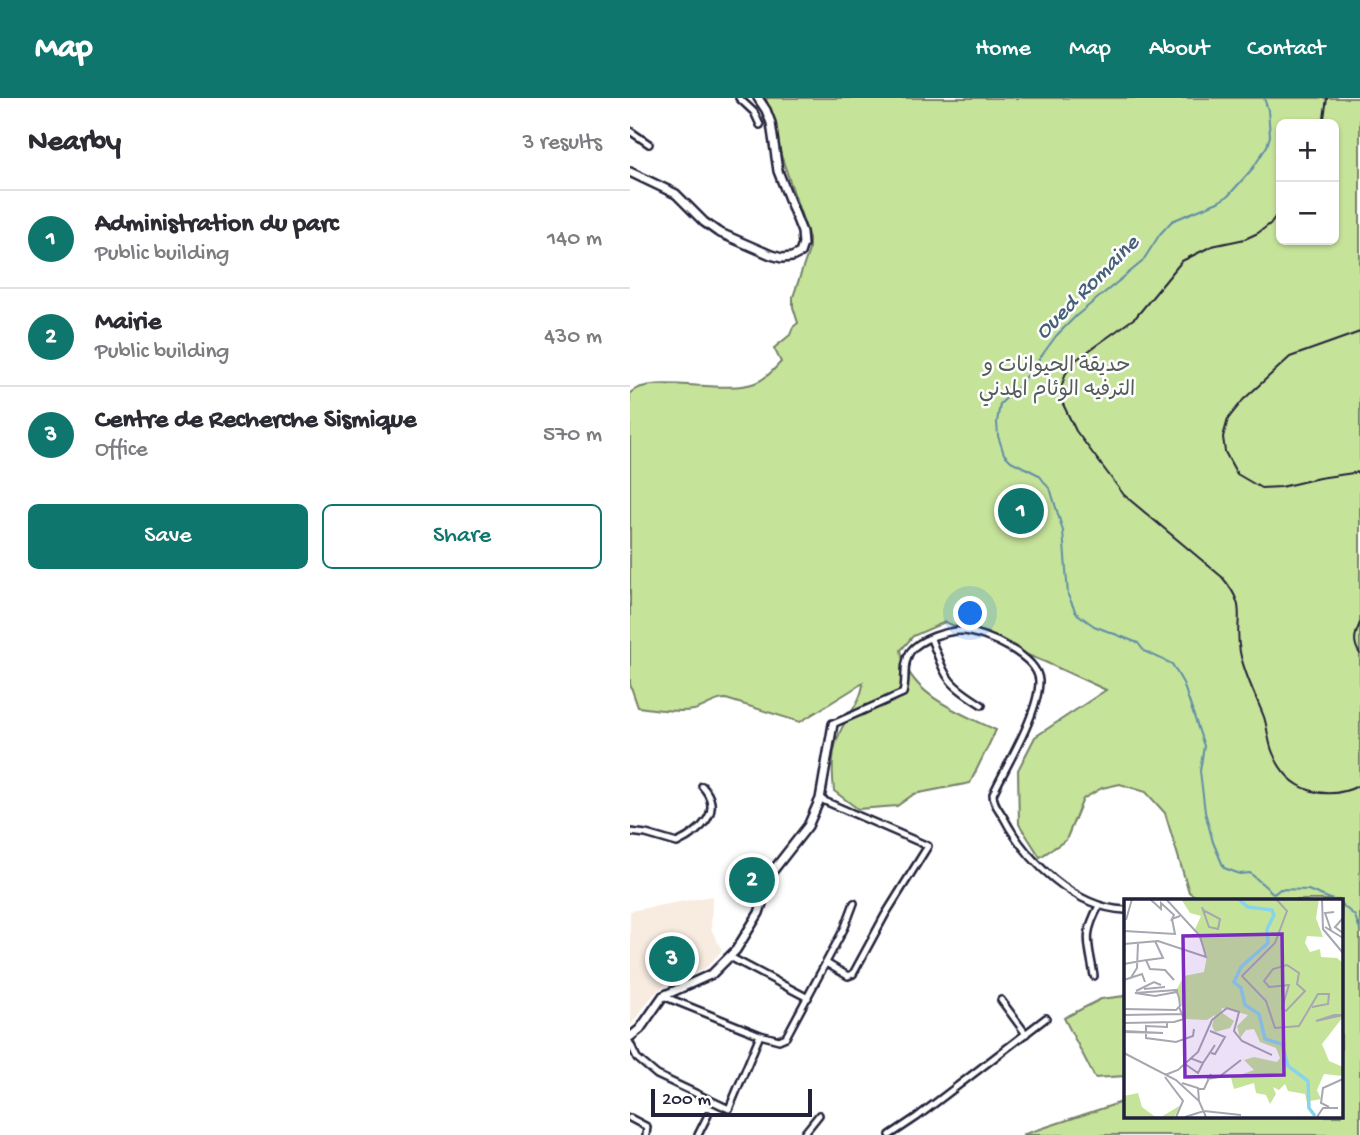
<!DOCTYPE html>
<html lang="en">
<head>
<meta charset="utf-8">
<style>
	body { margin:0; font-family:"Gochi Hand","Playpen Sans Arabic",sans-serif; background:#f7f7f7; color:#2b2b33 }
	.controls { position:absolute; right:21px; top:21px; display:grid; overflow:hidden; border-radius:10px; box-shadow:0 2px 5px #0004 }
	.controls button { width:63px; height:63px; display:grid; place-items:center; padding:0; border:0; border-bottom:2px solid #e1e1e2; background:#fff; color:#2b2b33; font:35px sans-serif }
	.scale { position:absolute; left:21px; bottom:18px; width:161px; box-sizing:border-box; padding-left:7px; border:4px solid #22223b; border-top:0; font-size:19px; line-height:24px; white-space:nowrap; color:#22223b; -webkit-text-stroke:5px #fff; paint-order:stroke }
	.you { position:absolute; left:341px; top:516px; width:24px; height:24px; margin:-18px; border:5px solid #fff; border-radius:50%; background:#1a73e8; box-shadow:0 0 0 10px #1a73e833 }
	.badge { display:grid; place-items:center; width:46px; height:46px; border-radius:50%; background:#0f766e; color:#fff; font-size:23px; font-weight:700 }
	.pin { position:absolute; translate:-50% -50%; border:4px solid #fff; box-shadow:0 2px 7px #0006 }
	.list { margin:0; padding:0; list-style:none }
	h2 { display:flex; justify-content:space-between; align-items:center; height:91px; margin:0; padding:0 28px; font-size:30px }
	h2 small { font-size:23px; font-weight:400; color:#7c7c81 }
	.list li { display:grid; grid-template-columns:46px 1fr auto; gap:21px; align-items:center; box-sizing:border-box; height:98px; padding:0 28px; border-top:2px solid #e1e1e2 }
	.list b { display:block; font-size:26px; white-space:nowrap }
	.list p { margin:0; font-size:23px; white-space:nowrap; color:#7c7c81 }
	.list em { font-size:23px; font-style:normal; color:#7c7c81 }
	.actions { display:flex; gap:14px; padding:21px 28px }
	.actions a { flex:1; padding:16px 0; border:2px solid #0f766e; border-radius:10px; text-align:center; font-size:24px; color:#0f766e }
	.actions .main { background:#0f766e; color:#fff }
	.map { position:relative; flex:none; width:730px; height:1037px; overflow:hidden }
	header { display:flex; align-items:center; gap:42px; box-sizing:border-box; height:98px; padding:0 35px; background:#0f766e; color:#fff }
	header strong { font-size:33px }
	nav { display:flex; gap:38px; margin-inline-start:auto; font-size:24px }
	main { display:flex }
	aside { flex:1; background:#fff }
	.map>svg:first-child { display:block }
	.built { fill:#f8ebe0 }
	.green { fill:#c6e39a; stroke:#74826a; stroke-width:2; fill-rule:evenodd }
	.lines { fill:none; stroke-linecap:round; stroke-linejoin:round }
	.stream { stroke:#608da5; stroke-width:2 }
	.street-casing { stroke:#22223b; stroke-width:10 }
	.secondary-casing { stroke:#22223b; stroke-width:12 }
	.street { stroke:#fff; stroke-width:5 }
	.secondary { stroke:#fff; stroke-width:7 }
	.rail { stroke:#22223b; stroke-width:2 }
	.labels { text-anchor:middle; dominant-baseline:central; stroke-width:5; stroke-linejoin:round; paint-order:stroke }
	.park-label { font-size:21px; fill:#535c58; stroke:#fff }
	.water-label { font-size:23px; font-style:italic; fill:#466079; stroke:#fff }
	.inset-river { fill:none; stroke:#8ad4eb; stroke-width:3.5 }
	.inset-road { fill:none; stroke:#a7a7b1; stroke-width:2 }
	.view { fill:#7b2cbf; fill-opacity:0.15; stroke:#7b2cbf; stroke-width:3.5 }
	.inset-edge { fill:none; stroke:#22223b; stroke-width:3.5 }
</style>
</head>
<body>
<header>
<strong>Map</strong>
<nav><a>Home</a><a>Map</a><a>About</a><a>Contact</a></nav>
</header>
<main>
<aside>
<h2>Nearby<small>3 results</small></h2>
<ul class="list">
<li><span class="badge">1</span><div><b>Administration du parc</b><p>Public building</p></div><em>140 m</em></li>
<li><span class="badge">2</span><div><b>Mairie</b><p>Public building</p></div><em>430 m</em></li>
<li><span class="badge">3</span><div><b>Centre de Recherche Sismique</b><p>Office</p></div><em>570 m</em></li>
</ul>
<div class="actions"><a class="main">Save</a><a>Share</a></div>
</aside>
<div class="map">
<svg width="730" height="1037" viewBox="0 0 730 1037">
	<rect width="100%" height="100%" fill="#fff"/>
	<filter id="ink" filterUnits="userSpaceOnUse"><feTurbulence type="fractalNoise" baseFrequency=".0143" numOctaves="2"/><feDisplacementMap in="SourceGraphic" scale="14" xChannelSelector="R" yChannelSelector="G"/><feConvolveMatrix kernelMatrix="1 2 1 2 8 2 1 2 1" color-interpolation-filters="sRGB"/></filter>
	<g filter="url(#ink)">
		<polygon class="built" points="82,798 81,831 92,852 76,870 37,885 23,897 0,928 0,813"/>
		<g class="green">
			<path d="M136 0H730V1037H392L495 1003V1018H711V802H571L559 794 535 715 516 694 490 686 472 690 453 701 436 742 410 759 389 726 388 672 405 639 476 592 415 564 315 524 283 538 271 552C277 596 330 615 366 632L340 685 284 696 267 708 228 711 204 693C202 673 201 653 210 634 217 618 232 603 233 585L170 624 96 601C83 601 77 609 64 612 47 615 25 611 8 609L0 586V295C21 275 94 297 125 285 136 281 143 272 151 264L144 250 160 237 163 229 168 225 163 209V199L179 152V140L151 57ZM651 26H704V142H651Z"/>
			<polygon points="495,898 495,978 465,980 434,920 471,901"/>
		</g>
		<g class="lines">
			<g class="stream">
				<polyline points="634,0 638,12 640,38 637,48 623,70 598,98 588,104 542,123 530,136 512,164 446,218 426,238 391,286 370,306 367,324 368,338 374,356 381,363 409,377 421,393 433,433 438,497 446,515 464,528 508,545 514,553 542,566 553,585 574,648 570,673 575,714 583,744 594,770 610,776 620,775 644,796 650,791 678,792 703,802"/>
				<polyline points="711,806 725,818 730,832"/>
			</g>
			<g class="street-casing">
				<g id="street">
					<polyline points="109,0 124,14 130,27"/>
					<polyline points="0,33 19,46"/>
					<path d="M301 541C317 581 315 584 352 607"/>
					<path d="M203 626 273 595C277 583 272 566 280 554 289 541 318 532 333 533 355 535 408 558 409 583 409 615 377 666 363 696 363 706 369 711 374 720 396 762 445 810 495 812"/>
					<polyline points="190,701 298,748 255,817 223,876 218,878 196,865"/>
					<path d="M0 734 16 736 47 745C70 734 95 713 72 688"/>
					<polyline points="100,859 178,900"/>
					<path d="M464 878C459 845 452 839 469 808"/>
					<polyline points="371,902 396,936"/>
					<polyline points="130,937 149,942 156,939 215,829 224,805"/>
					<polyline points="0,945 7,960 27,977 99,1011 130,937 33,898"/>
					<polyline points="0,1020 17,1029 16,1037"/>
					<polyline points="68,1037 78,1017"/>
					<polyline points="173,1037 189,1017"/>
					<polyline points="260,1037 287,1019 416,920"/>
				</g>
			</g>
			<g class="secondary-casing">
				<g id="secondary">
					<polyline points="0,74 46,96 74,124 88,134 141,157 152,160 162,159 170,155 173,146 172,134 148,73 141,25 136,12 128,0"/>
					<polyline points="0,939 10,931 33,898 82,876 106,852 129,815 142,774 178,728 190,701 203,626"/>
				</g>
			</g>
			<use href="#street" class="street"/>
			<use href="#secondary" class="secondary"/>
			<g class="rail">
				<polyline points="693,26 697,0"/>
				<path d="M651 111 640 126 628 135 615 141 582 148 552 163 506 219 443 264 435 277 432 287 431 302 446 333 494 397 592 479C620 512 603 519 610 554 614 576 626 598 634 619 638 631 638 644 643 655 658 693 695 705 730 687"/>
				<polyline points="730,234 660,259 613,302 598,321 593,339 595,354 607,376 631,390 651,389 689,380 730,374"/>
				<path d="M730 525C725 537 722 544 730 556"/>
			</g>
		</g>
	</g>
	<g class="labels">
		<g class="park-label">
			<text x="427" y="269">حديقة الحيوانات و<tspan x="427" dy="24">الترفيه الوئام المدني</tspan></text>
		</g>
		<g class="water-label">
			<text transform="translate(458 190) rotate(-45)">Oued Romaine</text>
		</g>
	</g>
	<g transform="translate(494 801)">
		<rect width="219" height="219" fill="#fff"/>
		<path d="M57 0H195L192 19 199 38 183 37 181 44 186 53 196 50 197 58 213 59 219 64V118L198 145 205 162 219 168V177L200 175 193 191 197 200 186 202 184 209 181 195 164 192 161 185 155 191 149 188 152 195 146 205 142 196 132 194 130 184 110 190 107 179 130 171 120 161 130 158 153 163 156 159 152 149 136 143 130 130 122 131 116 139 113 127 124 116 98 109 97 113 110 122 106 129 91 133 88 127 91 116 83 121 61 120 53 90 60 77 80 73 83 57 71 30 77 17 66 14ZM14 194 18 208 30 217 37 218 57 206 50 218H0V197Z" fill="#c6e39a"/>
		<path class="inset-river" d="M114 0 124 8 148 11 150 16 143 30 144 44 117 68 110 83 117 89 121 106 135 115 141 140 158 145 164 167 184 182 185 209 191 217"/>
		<path class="inset-road" d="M26 0 37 10V4L50 16 48 20 56 17M152 0 163 12 151 44 118 77 142 102 151 129 175 127 194 95H205L204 105 188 108M198 0 199 30 219 54M78 8 85 28 94 30 96 20 79 11M219 19 211 28 219 34M2 21 8 0M201 28 219 39M207 31 201 14 210 13M0 32 51 35 48 20M0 45 34 42 82 58 76 37 42 0M23 61 39 59 31 42M0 65 22 61 26 70 41 71 50 81M163 66 175 74 173 85 181 92 162 112 158 109 165 86 145 88 140 82 149 70ZM6 80 13 69 14 44M0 81 18 75 21 83M20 90 41 88M12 92 30 83 37 86M0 110 52 111 56 107 55 99 53 93V91H52L11 94 31 97 53 93M0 116 58 115M219 116H210L192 122 219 116M43 123V128L22 127V139L52 143 69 137 70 130M0 124 50 123 60 120 55 108M0 132 39 134 0 133M86 132 101 138 91 155 87 154M0 154 52 181 75 202 82 218M79 164 91 146M61 165 74 174 79 164 66 159M41 176 54 171 74 153 88 121 103 109 115 113 110 132 118 142 148 156M41 178 59 202 52 218M83 180 95 178 117 161M58 184 74 189 75 202M74 190H80L87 175M205 208 197 204 199 189 219 180M61 218 80 212 117 216M193 218 199 209H214"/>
		<path class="view" d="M158 35 160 176 61 178 59 37Z"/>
		<rect width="219" height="219" class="inset-edge"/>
	</g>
</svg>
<div class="controls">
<button>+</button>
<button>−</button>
</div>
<div class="scale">200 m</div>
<div class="you"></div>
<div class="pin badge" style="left:391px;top:413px">1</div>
<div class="pin badge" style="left:122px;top:782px">2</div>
<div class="pin badge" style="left:42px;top:861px">3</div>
</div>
</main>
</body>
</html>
